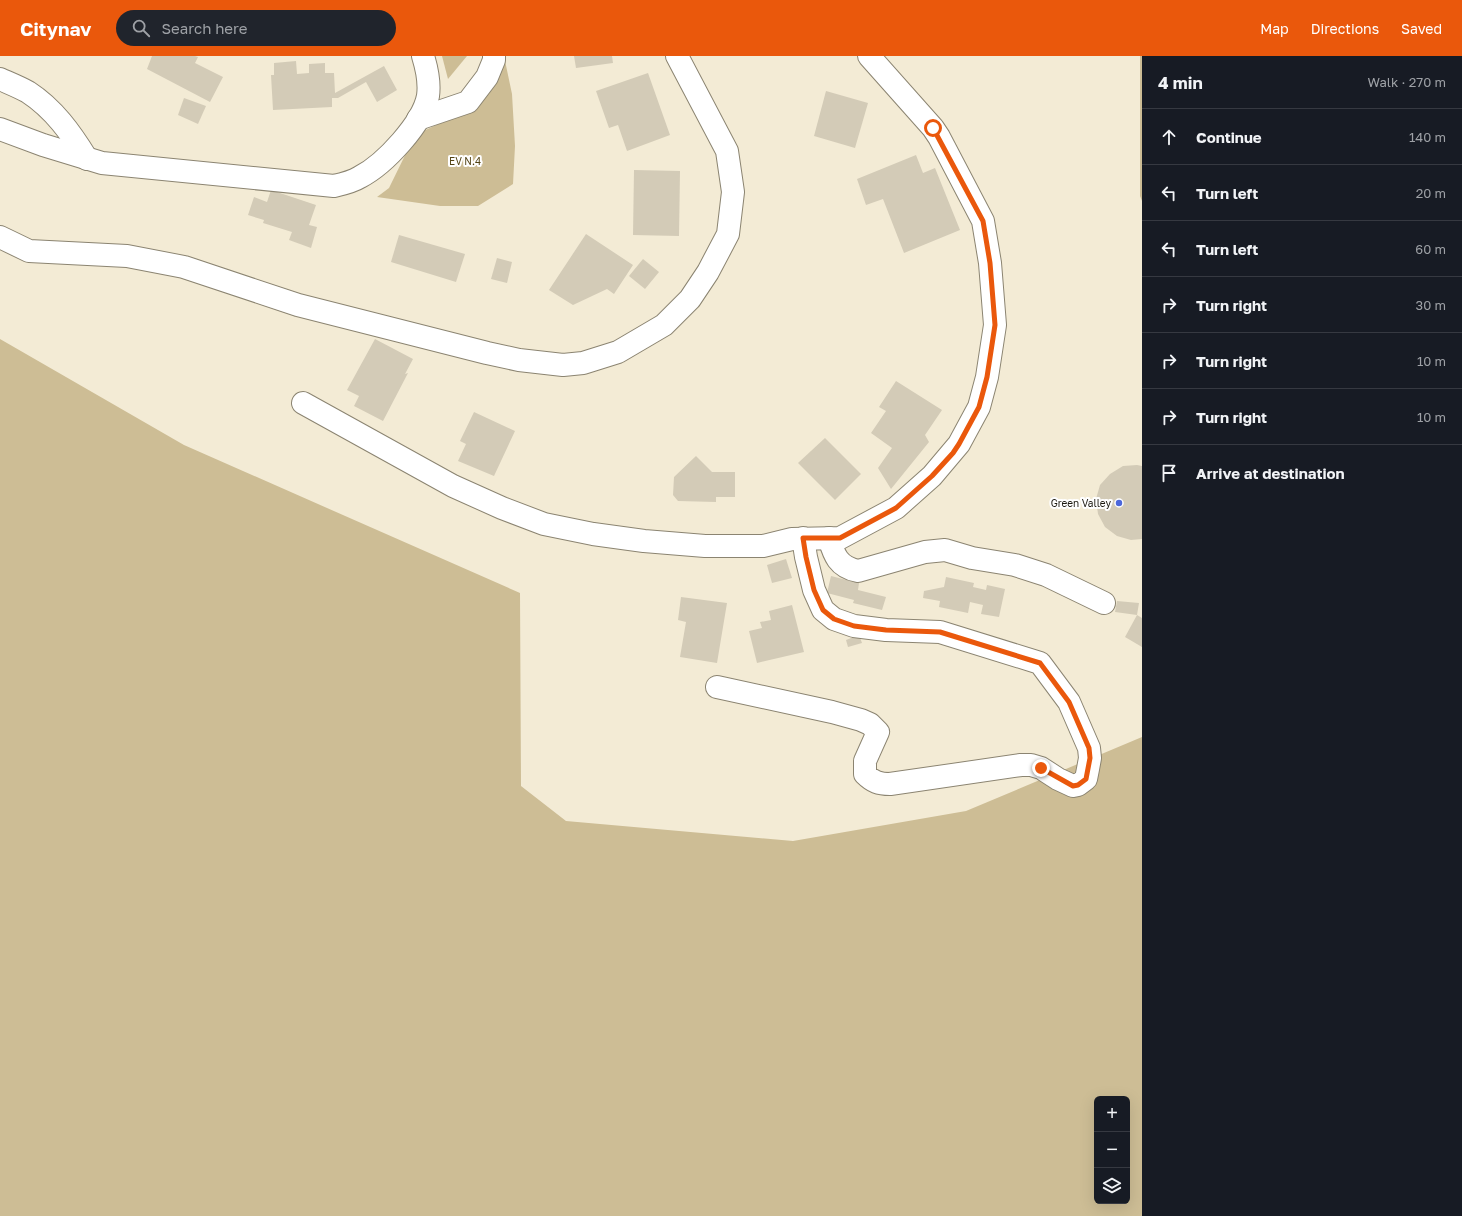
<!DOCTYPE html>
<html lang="en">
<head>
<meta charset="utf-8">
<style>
	body { margin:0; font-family:"Golos Text",sans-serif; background:#20242c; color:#f1f3f6 }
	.controls { position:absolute; right:12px; bottom:12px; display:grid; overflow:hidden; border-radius:6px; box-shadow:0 4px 16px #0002 }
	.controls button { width:36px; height:36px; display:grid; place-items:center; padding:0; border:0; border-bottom:1px solid #363941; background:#171b24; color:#f1f3f6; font:20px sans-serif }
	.stop { position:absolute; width:12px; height:12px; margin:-9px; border:3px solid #ea580c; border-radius:50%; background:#fff }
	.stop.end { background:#ea580c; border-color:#fff; box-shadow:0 1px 4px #0008 }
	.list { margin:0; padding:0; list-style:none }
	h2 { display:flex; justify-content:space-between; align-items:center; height:52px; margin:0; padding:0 16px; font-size:17px }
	h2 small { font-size:13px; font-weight:400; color:#9ea1a6 }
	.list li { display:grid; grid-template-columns:26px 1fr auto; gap:12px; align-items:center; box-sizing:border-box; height:56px; padding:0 16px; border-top:1px solid #363941 }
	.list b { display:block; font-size:15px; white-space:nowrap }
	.list em { font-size:13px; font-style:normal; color:#9ea1a6 }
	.icon { flex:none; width:22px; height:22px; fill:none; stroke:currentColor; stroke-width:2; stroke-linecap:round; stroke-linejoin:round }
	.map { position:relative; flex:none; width:1142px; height:1160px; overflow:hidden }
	header { display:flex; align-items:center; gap:24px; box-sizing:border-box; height:56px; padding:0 20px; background:#ea580c; color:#fff }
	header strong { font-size:19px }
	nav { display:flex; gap:22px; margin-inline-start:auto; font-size:14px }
	.search { width:280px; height:36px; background:#20242c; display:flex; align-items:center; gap:10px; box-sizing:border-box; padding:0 14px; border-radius:22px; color:#9ea1a6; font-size:15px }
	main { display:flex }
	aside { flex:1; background:#171b24 }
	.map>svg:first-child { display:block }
	.green { fill:#cdbd95; fill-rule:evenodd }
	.building { fill:#d3cbb7 }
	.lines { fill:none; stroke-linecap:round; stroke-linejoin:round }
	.minor-casing { stroke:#8b8471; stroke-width:24 }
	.minor { stroke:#fff; stroke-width:22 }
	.route { stroke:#ea580c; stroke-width:5 }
	.poi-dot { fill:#4c67db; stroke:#fff; stroke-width:1.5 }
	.labels { text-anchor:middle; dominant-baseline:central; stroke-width:4; stroke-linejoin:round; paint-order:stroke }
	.park-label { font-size:10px; fill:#534314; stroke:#fff }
	.poi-label { font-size:10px; fill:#1c1911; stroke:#fff; text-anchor:end }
</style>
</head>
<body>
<header>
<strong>Citynav</strong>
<div class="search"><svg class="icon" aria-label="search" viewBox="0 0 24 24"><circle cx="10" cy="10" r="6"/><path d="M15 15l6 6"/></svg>Search here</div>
<nav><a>Map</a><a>Directions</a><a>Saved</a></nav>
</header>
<main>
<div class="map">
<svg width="1142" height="1160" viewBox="0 0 1142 1160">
	<rect width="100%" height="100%" fill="#f3ebd5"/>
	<g class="green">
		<polygon points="442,0 467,0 448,23"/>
		<polygon points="504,0 512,38 515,90 513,128 478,150 440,150 377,141 389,132 415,79 470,53"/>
		<polygon points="1140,0 1142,0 1142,145 1140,140"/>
		<path d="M0 283 184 389 520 537 521 730 566 765 793 785 966 755 1142 681V1160H0ZM1097 1043H1127V1145H1097Z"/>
	</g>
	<g class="building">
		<polygon points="152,0 195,0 198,1 195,7 223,21 210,46 147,13"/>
		<polygon points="574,0 612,0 613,7 576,12"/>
		<polygon points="296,5 297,18 309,17 309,8 325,7 325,17 334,17 335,37 384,10 397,34 377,46 366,26 338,42 332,42 332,51 273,54 271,19 274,19 274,7"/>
		<polygon points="648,17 670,79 627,95 618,69 609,72 596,35"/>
		<polygon points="826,35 868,47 855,92 814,80"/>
		<polygon points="184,42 206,50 198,68 178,59"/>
		<polygon points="916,99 923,117 935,112 960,174 904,197 883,143 866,149 857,123"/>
		<polygon points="634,114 680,115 679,180 633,179"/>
		<polygon points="271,134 316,149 309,169 317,171 311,192 289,184 292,176 263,167 264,164 248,159 254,141 267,146"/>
		<polygon points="586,178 633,209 614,238 607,233 573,249 549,234"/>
		<polygon points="399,179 465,198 456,226 391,206"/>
		<polygon points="497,202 512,206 507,227 491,223"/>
		<polygon points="643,203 659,216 645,233 629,220"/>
		<polygon points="375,283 413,303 405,318 408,317 383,365 354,350 359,340 347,334"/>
		<polygon points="896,325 942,354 925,379 929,386 891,433 878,412 892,392 871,377 886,355 879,351"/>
		<polygon points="474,356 515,375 494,420 458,405 466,388 460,385"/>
		<polygon points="825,382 861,418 835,444 798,407"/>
		<polygon points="696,400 712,416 735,416 735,441 716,441 716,446 678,445 673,439 674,421"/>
		<polygon points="1137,409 1142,410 1142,483 1131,484 1117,480 1105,471 1098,458 1096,443 1100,429 1110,418 1123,410"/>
		<polygon points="786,503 792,522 772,527 767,509"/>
		<polygon points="831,520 859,527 858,534 886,541 882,554 853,547 854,544 827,537"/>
		<polygon points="946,521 974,527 973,531 986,534 987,529 1005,533 999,561 981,558 983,549 970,546 968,557 939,551 940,545 923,542 924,535 944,531"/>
		<polygon points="681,541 727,547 717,607 680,601 686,566 678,564"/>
		<polygon points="1117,545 1139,547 1137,559 1142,562 1142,591 1125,581 1137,559 1115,556"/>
		<polygon points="792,549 804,596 757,607 749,575 762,572 760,566 771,564 769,555"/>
		<polygon points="859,579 862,587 848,591 846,584"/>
	</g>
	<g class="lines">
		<g class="minor-casing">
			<g id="minor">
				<path d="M0 23C9 27 19 31 28 36 54 53 71 77 87 103"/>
				<polyline points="418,63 468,46 487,21 494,4 494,0"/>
				<path d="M0 73 43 89 102 107 334 130C343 128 352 126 360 121 385 108 423 67 428 40 430 26 427 13 423 0"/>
				<polyline points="0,181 29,195 127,200 184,211 298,249 487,297 519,304 563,309 583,307 618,296 664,269 690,243 708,216 728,178 733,136 727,95 677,0"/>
				<polyline points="303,347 453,430 502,452 544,468 593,478 644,485 705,490 763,490 792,483 840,482 896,452 932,420 959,388 979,351 987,321 995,269 990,207 983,165 939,81 933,72 869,0"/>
				<path d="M829 482C834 499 838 511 858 515L925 496 945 494 972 502 1015 509 1046 519 1104 547"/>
				<path d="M717 631 832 656 861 664 870 668 878 676 865 705V718C873 726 879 728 890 728L1021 709H1031L1041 712 1058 723 1073 730 1078 729 1086 723 1088 713 1090 702 1089 692 1069 646 1040 607 940 576 886 574 854 570 834 563 823 554 814 534 806 501 803 482"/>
			</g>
		</g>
		<use href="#minor" class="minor"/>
	</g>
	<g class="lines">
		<polyline class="route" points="933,72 983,165 990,207 995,269 987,321 979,351 959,388 953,397 932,420 896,452 840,482 803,482 806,501 814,534 823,554 834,563 854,570 886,574 940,576 1040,607 1069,646 1089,692 1090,702 1086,723 1078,729 1073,730 1041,712"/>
	</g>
	<circle class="poi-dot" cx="1119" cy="447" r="4"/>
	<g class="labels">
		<g class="park-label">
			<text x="465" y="105">EV N.4</text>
		</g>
		<g class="poi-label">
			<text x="1111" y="447">Green Valley</text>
		</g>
	</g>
</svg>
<div class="controls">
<button>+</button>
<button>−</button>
<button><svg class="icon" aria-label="layers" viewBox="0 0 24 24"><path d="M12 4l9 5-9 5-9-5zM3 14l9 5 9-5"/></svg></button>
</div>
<div class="stop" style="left:933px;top:72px"></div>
<div class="stop end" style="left:1041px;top:712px"></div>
</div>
<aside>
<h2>4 min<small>Walk · 270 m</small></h2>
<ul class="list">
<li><svg class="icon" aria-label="ahead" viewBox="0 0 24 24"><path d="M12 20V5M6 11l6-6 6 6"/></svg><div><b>Continue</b></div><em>140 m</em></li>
<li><svg class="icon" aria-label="left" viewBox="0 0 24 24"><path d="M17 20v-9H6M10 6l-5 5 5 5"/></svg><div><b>Turn left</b></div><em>20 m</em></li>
<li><svg class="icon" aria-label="left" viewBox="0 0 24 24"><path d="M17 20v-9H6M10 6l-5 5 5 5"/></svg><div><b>Turn left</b></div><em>60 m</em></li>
<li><svg class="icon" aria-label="right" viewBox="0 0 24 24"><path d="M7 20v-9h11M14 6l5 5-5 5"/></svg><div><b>Turn right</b></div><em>30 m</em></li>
<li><svg class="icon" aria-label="right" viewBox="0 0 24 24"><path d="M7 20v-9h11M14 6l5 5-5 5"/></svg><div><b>Turn right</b></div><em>10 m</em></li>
<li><svg class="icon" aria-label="right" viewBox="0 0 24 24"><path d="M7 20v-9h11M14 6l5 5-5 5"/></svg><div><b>Turn right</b></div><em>10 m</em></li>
<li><svg class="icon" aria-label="arrive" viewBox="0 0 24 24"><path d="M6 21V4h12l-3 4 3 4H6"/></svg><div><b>Arrive at destination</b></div></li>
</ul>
</aside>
</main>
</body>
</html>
